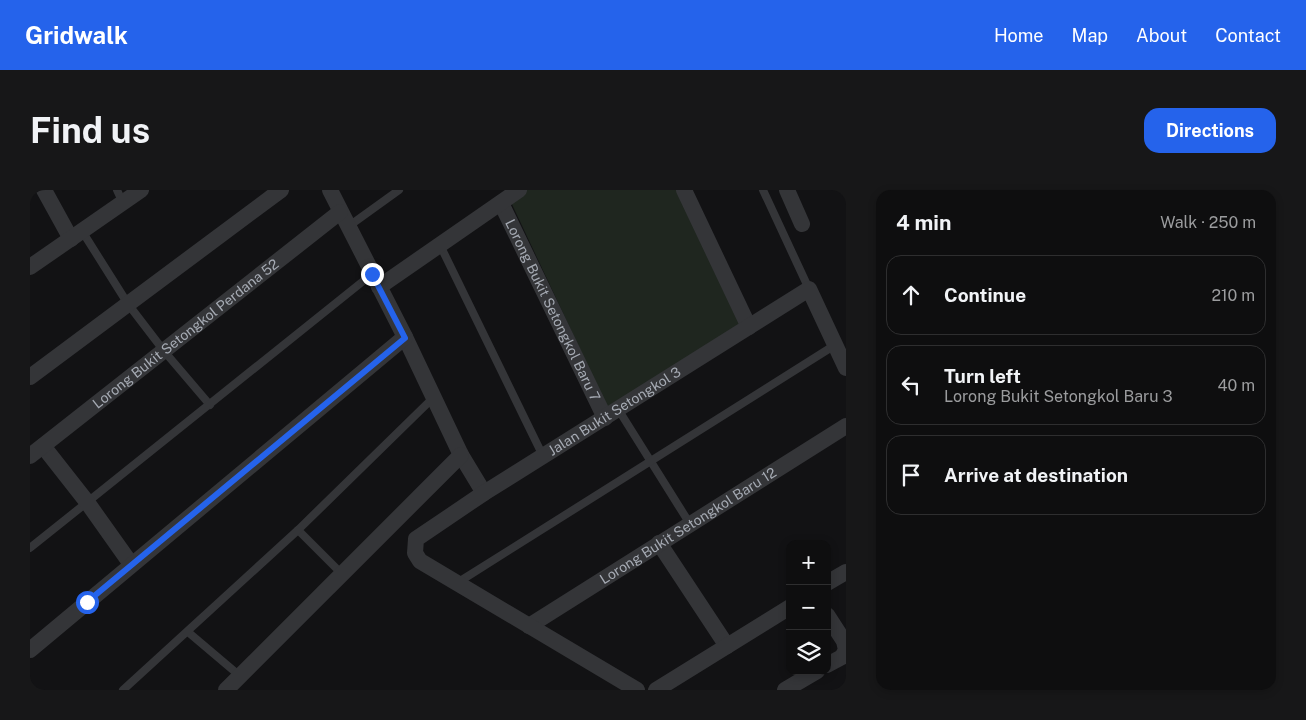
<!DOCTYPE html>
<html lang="en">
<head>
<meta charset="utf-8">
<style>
	body { margin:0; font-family:"Public Sans",sans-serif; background:#171718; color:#f1f3f6 }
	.controls { position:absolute; right:15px; bottom:15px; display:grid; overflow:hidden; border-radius:10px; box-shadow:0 2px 8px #0003 }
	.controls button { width:45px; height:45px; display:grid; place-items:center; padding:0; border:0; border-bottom:1px solid #2e2e2f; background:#0e0e0f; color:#f1f3f6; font:25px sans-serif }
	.stop { position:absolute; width:15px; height:15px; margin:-11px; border:4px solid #2563eb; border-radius:50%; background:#fff }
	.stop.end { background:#2563eb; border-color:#fff; box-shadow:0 1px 5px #0008 }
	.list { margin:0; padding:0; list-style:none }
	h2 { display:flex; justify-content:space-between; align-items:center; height:65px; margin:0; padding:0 20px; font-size:21px }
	h2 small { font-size:16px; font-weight:400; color:#9b9c9e }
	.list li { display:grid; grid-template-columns:32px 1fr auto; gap:15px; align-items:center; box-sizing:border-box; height:80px; margin:0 10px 10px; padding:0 10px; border:1px solid #2e2e2f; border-radius:15px }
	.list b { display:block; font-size:19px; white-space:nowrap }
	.list p { margin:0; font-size:16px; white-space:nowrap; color:#9b9c9e }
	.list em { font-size:16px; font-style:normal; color:#9b9c9e }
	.icon { flex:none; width:28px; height:28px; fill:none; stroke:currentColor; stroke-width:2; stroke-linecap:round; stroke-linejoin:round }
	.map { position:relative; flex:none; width:816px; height:500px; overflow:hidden; border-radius:15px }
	header { display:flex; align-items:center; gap:30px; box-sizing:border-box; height:70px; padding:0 25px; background:#2563eb; color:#fff }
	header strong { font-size:24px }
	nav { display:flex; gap:28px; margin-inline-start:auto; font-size:18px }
	.intro { display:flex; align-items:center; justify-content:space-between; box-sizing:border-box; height:120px; padding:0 30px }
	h1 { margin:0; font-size:35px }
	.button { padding:12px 22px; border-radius:15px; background:#2563eb; color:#fff; font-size:18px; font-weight:700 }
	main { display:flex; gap:30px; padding:0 30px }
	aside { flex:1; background:#0e0e0f; border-radius:15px; box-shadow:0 2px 8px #0003 }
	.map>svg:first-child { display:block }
	.green { fill:#1f261f }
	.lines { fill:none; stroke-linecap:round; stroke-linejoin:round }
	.lane { stroke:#343538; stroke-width:8 }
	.street { stroke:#343538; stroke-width:16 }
	.route { stroke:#2563eb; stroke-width:6 }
	.labels { text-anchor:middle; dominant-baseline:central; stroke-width:4; stroke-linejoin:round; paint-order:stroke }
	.street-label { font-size:14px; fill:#a5aab3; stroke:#0d0d0f }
</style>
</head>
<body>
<header>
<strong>Gridwalk</strong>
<nav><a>Home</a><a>Map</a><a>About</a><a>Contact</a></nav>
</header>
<div class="intro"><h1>Find us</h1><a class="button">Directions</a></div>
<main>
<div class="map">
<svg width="816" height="500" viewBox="0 0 816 500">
	<rect width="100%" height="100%" fill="#121214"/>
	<polygon class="green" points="492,0 661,0 726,136 582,227 479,8"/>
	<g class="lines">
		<g class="lane">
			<polyline points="87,0 93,13"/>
			<polyline points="733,0 779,99"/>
			<polyline points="319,36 369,0"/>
			<polyline points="52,41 98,114 134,161 180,215"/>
			<polyline points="410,55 513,266"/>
			<polyline points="588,219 660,334"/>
			<polyline points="268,340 312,384"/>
			<polyline points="0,358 342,84"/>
			<polyline points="427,393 805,155"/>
			<polyline points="158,442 210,486"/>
			<polyline points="93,500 268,340 404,207"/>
		</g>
		<g class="street">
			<polyline points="14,0 41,49"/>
			<polyline points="300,0 375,147 431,265 454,303"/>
			<polyline points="654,0 719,137"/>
			<polyline points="757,0 772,34"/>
			<path id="s1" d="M471 13 575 228"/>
			<polyline points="0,77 111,0"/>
			<polyline points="349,97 489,0"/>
			<polyline points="0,187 251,0"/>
			<polyline points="13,256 57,312 101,374"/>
			<path id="s2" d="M0 266 310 22"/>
			<polyline points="629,353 697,456"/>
			<polyline points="797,393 816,382"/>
			<polyline points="797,425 814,451 816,460 812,467 797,475"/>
			<path id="s3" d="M499 436 816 236"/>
			<polyline points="0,460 375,147"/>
			<polyline points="196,500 431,265"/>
			<path id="s4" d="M607 500 390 371 385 363 386 349 454 303 779 99 816 178"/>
			<polyline points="626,500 760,417"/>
			<polyline points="755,500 787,481"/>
		</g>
	</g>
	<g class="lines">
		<polyline class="route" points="57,412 375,148 342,84"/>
	</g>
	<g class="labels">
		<g class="street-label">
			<text stroke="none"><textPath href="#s1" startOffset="119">Lorong Bukit Setongkol Baru 7</textPath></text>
			<text stroke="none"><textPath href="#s2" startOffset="198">Lorong Bukit Setongkol Perdana 52</textPath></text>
			<text stroke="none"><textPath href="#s4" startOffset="512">Jalan Bukit Setongkol 3</textPath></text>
			<text stroke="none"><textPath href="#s3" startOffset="188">Lorong Bukit Setongkol Baru 12</textPath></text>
		</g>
	</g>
</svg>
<div class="controls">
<button>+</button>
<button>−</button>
<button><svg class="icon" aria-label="layers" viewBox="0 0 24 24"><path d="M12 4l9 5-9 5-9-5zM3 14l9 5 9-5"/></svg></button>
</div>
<div class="stop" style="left:57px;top:412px"></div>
<div class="stop end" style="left:342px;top:84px"></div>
</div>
<aside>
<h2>4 min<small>Walk · 250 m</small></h2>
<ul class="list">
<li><svg class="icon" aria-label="ahead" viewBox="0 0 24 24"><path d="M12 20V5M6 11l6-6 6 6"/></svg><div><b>Continue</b></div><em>210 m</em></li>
<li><svg class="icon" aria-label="left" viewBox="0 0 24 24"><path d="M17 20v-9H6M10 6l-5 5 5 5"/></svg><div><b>Turn left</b><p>Lorong Bukit Setongkol Baru 3</p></div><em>40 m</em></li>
<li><svg class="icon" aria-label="arrive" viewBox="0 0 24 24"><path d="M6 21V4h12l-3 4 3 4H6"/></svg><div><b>Arrive at destination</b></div></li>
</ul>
</aside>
</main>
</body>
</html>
